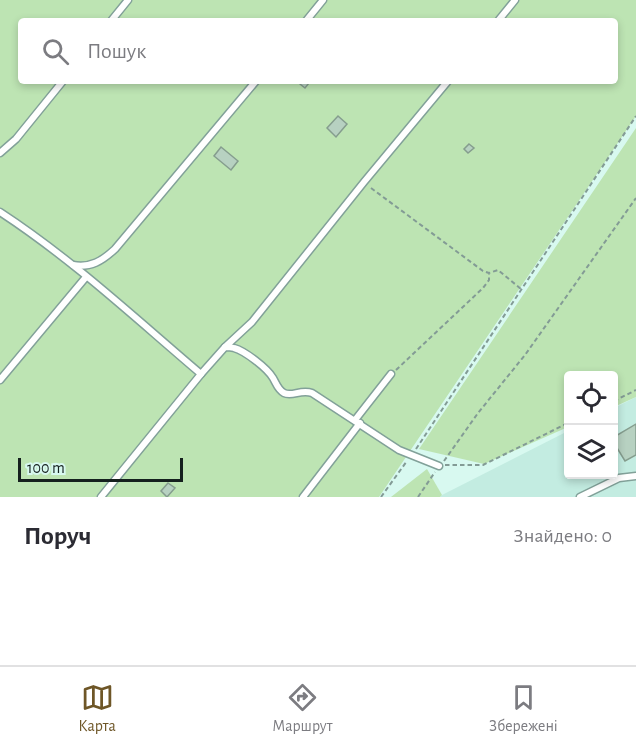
<!DOCTYPE html>
<html lang="uk">
<head>
<meta charset="utf-8">
<style>
	body { margin:0; font-family:"Alegreya Sans",sans-serif; background:#f7f7f7; color:#2b2b33 }
	.controls { position:absolute; right:18px; bottom:18px; display:grid; overflow:hidden; border-radius:6px; box-shadow:0 3px 9px #0003 }
	.controls button { width:54px; height:54px; display:grid; place-items:center; padding:0; border:0; border-bottom:2px solid #e1e1e2; background:#fff; color:#2b2b33; font:30px sans-serif }
	.scale { position:absolute; left:18px; bottom:15px; width:165px; box-sizing:border-box; padding-left:6px; border:3px solid #15201e; border-top:0; font-size:16px; line-height:21px; white-space:nowrap; color:#15201e; -webkit-text-stroke:4px #d8f9f0; paint-order:stroke }
	.list { margin:0; padding:0; list-style:none }
	h2 { display:flex; justify-content:space-between; align-items:center; height:78px; margin:0; padding:0 24px; font-size:26px }
	h2 small { font-size:20px; font-weight:400; color:#7c7c81 }
	.icon { flex:none; width:33px; height:33px; fill:none; stroke:currentColor; stroke-width:2; stroke-linecap:round; stroke-linejoin:round }
	.map { position:relative; flex:none; width:636px; height:497px; overflow:hidden }
	.search { position:absolute; background:#fff; box-shadow:0 3px 9px #0003; left:18px; right:18px; top:18px; height:66px; display:flex; align-items:center; gap:15px; box-sizing:border-box; padding:0 21px; border-radius:6px; color:#7c7c81; font-size:22px }
	.sheet { height:168px; background:#fff }
	nav { display:flex; justify-content:space-around; align-items:center; box-sizing:border-box; height:84px; border-top:2px solid #e1e1e2; background:#fff; font-size:16px; color:#7c7c81 }
	nav a { display:grid; justify-items:center; gap:3px }
	nav .on { color:#6e5627 }
	.map>svg:first-child { display:block }
	.built { fill:#c3ece1 }
	.green { fill:#bde4b3; fill-rule:evenodd }
	.building { fill:#b7d1c1; stroke:#859d8e; stroke-width:1.5 }
	.lines { fill:none; stroke-linecap:round; stroke-linejoin:round }
	.lane-casing { stroke:#82a199; stroke-width:9 }
	.path { stroke:#839b95; stroke-width:2; stroke-dasharray:4.5 3; stroke-linecap:butt }
	.lane { stroke:#fff; stroke-width:6 }
</style>
</head>
<body>
<div class="map">
<svg width="636" height="497" viewBox="0 0 636 497">
	<rect width="100%" height="100%" fill="#d8f9f0"/>
	<polygon class="built" points="636,397 636,497 440,497 442,495 568,431 568,474 614,474 614,408"/>
	<g class="green">
		<path d="M0 0H636V116L379 497H0ZM21 21H615V81H21Z"/>
		<polygon points="636,128 636,397 614,407 614,376 568,376 568,427 484,464 419,449"/>
		<polygon points="427,469 442,495 440,497 391,497"/>
	</g>
	<g class="building">
		<polygon points="301,81 306,81 309,83 305,88 300,84"/>
		<polygon points="338,116 347,124 336,137 327,128"/>
		<polygon points="469,144 474,148 468,153 464,149"/>
		<polygon points="221,147 238,161 231,170 214,156"/>
		<polygon points="636,424 636,455 625,461 614,443 614,437"/>
		<polygon points="168,483 175,488 167,497 161,491"/>
	</g>
	<g class="lines">
		<g class="lane-casing">
			<g id="lane">
				<polyline points="111,21 128,0"/>
				<polyline points="306,21 323,0"/>
				<polyline points="498,21 515,0"/>
				<polyline points="0,153 16,139 63,81"/>
				<path d="M0 212C72 259 135 318 201 374L225 347C228 347 231 347 234 348 245 351 267 368 273 378 276 383 278 390 284 393 292 397 301 389 312 393L399 450 439 466"/>
				<path d="M73 265C91 268 102 261 115 249L256 81"/>
				<polyline points="225,347 252,322 364,182 448,81"/>
				<polyline points="0,380 86,277"/>
				<polyline points="355,420 391,374"/>
				<polyline points="101,497 201,374"/>
				<polyline points="303,497 360,423"/>
				<polyline points="580,497 619,478 636,476"/>
			</g>
		</g>
		<g class="path">
			<polyline points="371,188 483,271 489,273 498,270 521,289"/>
			<polyline points="396,370 483,288 489,280 489,274"/>
			<polyline points="614,401 636,390"/>
			<polyline points="416,449 636,116"/>
			<polyline points="444,461 478,413 525,355 636,198"/>
			<polyline points="445,465 483,465 568,423"/>
			<polyline points="381,497 407,461"/>
			<polyline points="418,497 435,472"/>
		</g>
		<use href="#lane" class="lane"/>
	</g>
</svg>
<div class="controls">
<button><svg class="icon" aria-label="locate" viewBox="0 0 24 24"><circle cx="12" cy="12" r="6"/><path d="M12 2v4M12 18v4M2 12h4M18 12h4"/></svg></button>
<button><svg class="icon" aria-label="layers" viewBox="0 0 24 24"><path d="M12 4l9 5-9 5-9-5zM3 14l9 5 9-5"/></svg></button>
</div>
<div class="scale">100 m</div>
<div class="search"><svg class="icon" aria-label="search" viewBox="0 0 24 24"><circle cx="10" cy="10" r="6"/><path d="M15 15l6 6"/></svg>Пошук</div>
</div>
<section class="sheet">
<h2>Поруч<small>Знайдено: 0</small></h2>
<ul class="list">
</ul>
</section>
<nav>
<a class="on"><svg class="icon" aria-label="map" viewBox="0 0 24 24"><path d="M3 6l6-2 6 2 6-2v14l-6 2-6-2-6 2zM9 4v14M15 6v14"/></svg>Карта</a>
<a><svg class="icon" aria-label="directions" viewBox="0 0 24 24"><path d="M12 3l9 9-9 9-9-9zM9 14v-3h6M13 9l2 2-2 2"/></svg>Маршрут</a>
<a><svg class="icon" aria-label="saved" viewBox="0 0 24 24"><path d="M7 4h10v16l-5-4-5 4z"/></svg>Збережені</a>
</nav>
</body>
</html>
